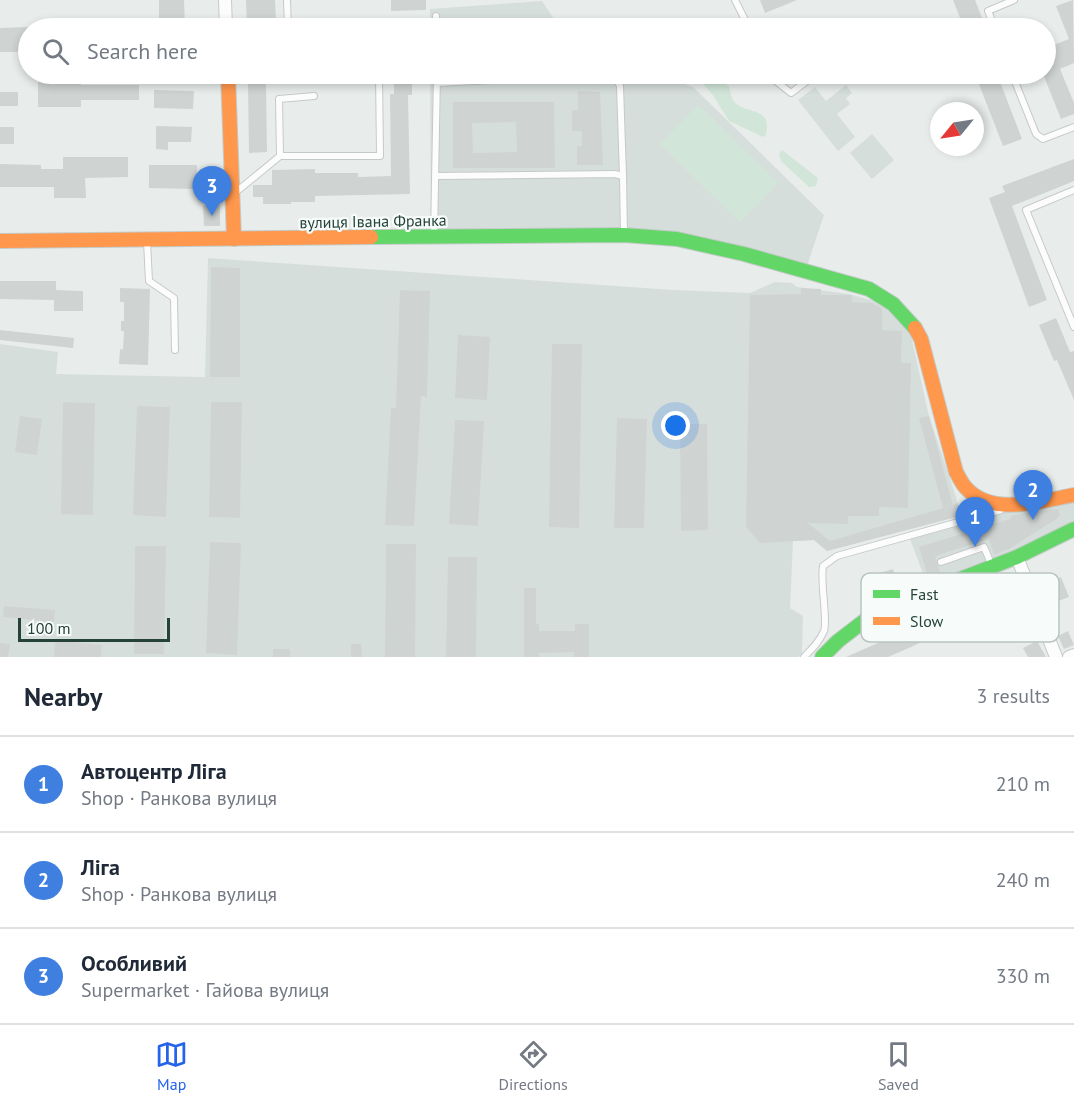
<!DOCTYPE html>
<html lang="en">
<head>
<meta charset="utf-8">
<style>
	body { margin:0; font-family:"PT Sans",sans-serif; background:#f6f6f7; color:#1f2937 }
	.compass { position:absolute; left:930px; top:102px; width:54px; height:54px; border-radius:50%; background:#fff; box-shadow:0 3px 9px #0003; rotate:240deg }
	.scale { position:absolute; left:18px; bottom:15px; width:152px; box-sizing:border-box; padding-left:6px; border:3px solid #24423a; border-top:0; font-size:16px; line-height:21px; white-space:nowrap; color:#24423a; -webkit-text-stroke:4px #f7fbf9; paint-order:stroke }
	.you { position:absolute; left:676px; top:426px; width:21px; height:21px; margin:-15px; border:4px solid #fff; border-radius:50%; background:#1a73e8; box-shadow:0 0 0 9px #1a73e833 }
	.badge { display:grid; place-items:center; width:39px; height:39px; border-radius:50%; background:#2563eb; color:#fff; font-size:20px; font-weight:700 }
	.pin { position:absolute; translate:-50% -50px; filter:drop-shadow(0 2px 3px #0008) }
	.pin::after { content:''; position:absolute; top:32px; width:21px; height:18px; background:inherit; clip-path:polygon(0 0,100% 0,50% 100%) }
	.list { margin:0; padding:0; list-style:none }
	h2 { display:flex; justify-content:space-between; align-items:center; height:78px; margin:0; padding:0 24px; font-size:26px }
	h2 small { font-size:20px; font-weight:400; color:#747a83 }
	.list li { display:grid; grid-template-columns:39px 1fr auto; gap:18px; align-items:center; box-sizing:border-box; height:96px; padding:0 24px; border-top:2px solid #e0e1e3 }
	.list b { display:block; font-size:22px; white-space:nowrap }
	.list p { margin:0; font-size:20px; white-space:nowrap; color:#747a83 }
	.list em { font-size:20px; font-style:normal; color:#747a83 }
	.icon { flex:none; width:33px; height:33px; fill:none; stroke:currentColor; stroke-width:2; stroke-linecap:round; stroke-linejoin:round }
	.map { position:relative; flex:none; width:1074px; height:657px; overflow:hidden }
	.search { position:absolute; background:#fff; box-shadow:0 3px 9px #0003; left:18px; right:18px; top:18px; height:66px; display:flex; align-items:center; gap:15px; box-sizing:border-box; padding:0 21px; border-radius:33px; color:#747a83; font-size:22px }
	.sheet { height:366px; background:#fff }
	nav { display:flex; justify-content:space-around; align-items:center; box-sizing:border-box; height:84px; border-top:2px solid #e0e1e3; background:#fff; font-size:16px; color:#747a83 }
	nav a { display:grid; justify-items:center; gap:3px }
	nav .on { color:#2563eb }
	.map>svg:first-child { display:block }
	.built { fill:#d6dedb }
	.green { fill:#d1e6d8 }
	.building { fill:#cfd4d2; fill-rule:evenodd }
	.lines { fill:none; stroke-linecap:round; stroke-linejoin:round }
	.lane-casing { stroke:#c5cac8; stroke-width:8 }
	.street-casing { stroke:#c5cac8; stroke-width:14 }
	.fast-casing { stroke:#c3cbc8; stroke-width:16 }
	.slow-casing { stroke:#c3cbc8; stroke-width:16 }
	.lane { stroke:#fcfcfc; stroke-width:6 }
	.street { stroke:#fcfcfc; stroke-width:12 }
	.fast { stroke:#63d668; stroke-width:14 }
	.slow { stroke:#ff974d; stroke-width:14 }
	.labels { text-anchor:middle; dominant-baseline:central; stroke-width:4.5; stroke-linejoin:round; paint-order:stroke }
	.street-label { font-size:16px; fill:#24423a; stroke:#f7fbf9 }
	.key { fill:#f7fbf9; stroke:#b8c4c0; stroke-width:1.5 }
	.key-label { font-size:16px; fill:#24423a }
</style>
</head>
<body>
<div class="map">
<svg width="1074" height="657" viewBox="0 0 1074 657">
	<rect width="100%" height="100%" fill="#e8edeb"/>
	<g class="built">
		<polygon points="542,1 560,28 430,28 430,9"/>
		<polygon points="430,74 654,74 693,87 824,215 807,266 677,235 431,232"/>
		<polygon points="846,85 852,93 846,98 850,104 837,114 855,137 838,151 798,100 815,87 826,101"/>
		<polygon points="872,134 894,160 872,179 850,153"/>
		<polygon points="208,258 674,290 750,293 775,282 792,283 797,287 849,294 871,300 886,308 910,331 929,416 956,497 960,516 827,551 814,540 793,541 790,608 803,616 802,654 798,657 0,657 0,344 58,352 56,374 205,377"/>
		<polygon points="1074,495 1074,529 929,590 909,536 1016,506"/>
	</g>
	<g class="green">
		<path d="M709 76 729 86C730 90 731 96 733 100 743 116 773 104 766 135L763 137 729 121 712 94 703 84 704 77Z"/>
		<polygon points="698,105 778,183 740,222 660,144"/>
		<polygon points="782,150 818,178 816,186 809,187 781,161 779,154"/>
	</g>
	<g class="building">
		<polygon points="159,0 184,0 185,28 159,28"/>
		<polygon points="246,0 275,0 276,21 267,21 267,28 247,28"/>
		<polygon points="391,0 426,0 426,10 391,11"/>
		<polygon points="760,0 797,0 765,13"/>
		<polygon points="953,0 975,0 986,28 964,28"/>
		<polygon points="1073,0 1074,63 1060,69 1074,103 1074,114 1061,119 1043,74 1046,74 1046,67 1050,65 1046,48 1069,39 1056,6"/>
		<polygon points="28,27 28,52 0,52 0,28"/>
		<rect x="265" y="74" width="26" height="7"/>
		<polygon points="394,74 412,74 412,95 408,95 410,194 315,196 315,202 291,202 291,204 263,204 263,197 253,197 253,185 272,185 272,170 315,169 315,173 358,173 358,177 391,176 390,94 394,94"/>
		<polygon points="975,74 997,74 1022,139 1003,146"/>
		<polygon points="38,76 81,77 81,85 139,85 139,100 81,100 81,107 38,107"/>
		<polygon points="248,83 266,83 267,152 249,153"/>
		<polygon points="154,90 194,91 193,109 154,108"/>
		<polygon points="578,91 600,92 603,165 577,165 577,146 582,146 582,131 572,131 572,110 578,110"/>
		<rect x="0" y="92" width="18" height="14"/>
		<path d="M453 102H554L555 168H453ZM516 122 517 152 473 153 472 123Z"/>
		<polygon points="156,126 192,127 191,142 168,142 168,150 156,149"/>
		<rect x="0" y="127" width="14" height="17"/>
		<polygon points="63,157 128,157 128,177 85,178 86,198 54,198 54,187 0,187 0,164 41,165 41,169 63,169"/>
		<polygon points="1074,159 1074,181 1012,206 1047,300 1029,307 989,198 1005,192 1002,186"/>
		<polygon points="149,165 197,165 196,189 149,188"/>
		<polygon points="220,205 220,226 204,226 203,206"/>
		<polygon points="211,267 240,268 240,377 210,377"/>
		<polygon points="0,281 56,281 56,290 83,291 83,311 54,311 54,300 0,299"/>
		<polygon points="120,288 150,289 148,365 119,364 120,349 123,350 124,331 121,331 121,321 124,321 124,302 120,302"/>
		<polygon points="801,288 821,289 821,295 852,295 852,302 872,303 880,307 882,309 882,330 902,331 901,363 911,363 908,508 879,507 879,516 848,516 848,524 808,523 830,541 943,508 919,418 929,416 953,505 958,503 960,516 827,551 814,540 760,543 746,527 750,295 801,294"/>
		<polygon points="400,290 430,291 427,397 421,396 414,526 385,525 391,408 396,408"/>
		<polygon points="1056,318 1070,352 1074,351 1074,400 1057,360 1054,361 1039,325"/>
		<polygon points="0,330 74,338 73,348 0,340"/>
		<polygon points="458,335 490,337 487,400 455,398"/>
		<polygon points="552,344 582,344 579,528 549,527"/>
		<polygon points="63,402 95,403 93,515 61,514"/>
		<polygon points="211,402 242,402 240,518 209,517"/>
		<polygon points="137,406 170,407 166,517 133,515"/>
		<polygon points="20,416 42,419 37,455 15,452"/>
		<polygon points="617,418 647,419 644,528 614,528"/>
		<polygon points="455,420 484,421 478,526 449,524"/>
		<polygon points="680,424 707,424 708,530 681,531"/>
		<polygon points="1058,509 1060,515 1058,518 1009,549 994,555 989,539 935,556 941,575 929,580 919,547 1010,519 1012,515"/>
		<polygon points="210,542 241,543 237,655 206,653"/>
		<polygon points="386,544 416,544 415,657 385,657"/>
		<polygon points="135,546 166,546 164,654 134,654"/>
		<polygon points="448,557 477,557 476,657 446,657"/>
		<polygon points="893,569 899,588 882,594 876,574"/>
		<polygon points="1061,577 1069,597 1053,603 1046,584"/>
		<polygon points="524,588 536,588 536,624 539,624 539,631 575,631 575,624 589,624 589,657 574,657 574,652 539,653 539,657 524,657"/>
		<polygon points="4,606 55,610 54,622 3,617"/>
		<polygon points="928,621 932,632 928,633 930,638 909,648 888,657 846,657"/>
		<polygon points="1068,631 1074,645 1064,649 1058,636"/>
		<polygon points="55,640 102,645 101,657 54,657"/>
		<polygon points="1037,641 1046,657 1028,657 1023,648"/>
		<polygon points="0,643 10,644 8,657 0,657"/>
		<polygon points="351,644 361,644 362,657 351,657"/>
		<rect x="273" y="649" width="17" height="8"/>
	</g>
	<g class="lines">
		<g class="lane-casing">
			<g id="lane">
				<polyline points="287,0 288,28"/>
				<polyline points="735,0 749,28"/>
				<polyline points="436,16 436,28"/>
				<polyline points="995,28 988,11 1014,0"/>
				<polyline points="770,74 772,78 791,93 816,74"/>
				<polyline points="1012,74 1036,134 1043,139 1074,127"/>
				<polyline points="437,83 565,76 611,76 617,80 620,86 623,176"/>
				<polyline points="280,156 279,99 314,96"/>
				<polyline points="436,176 615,174 623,176 624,234"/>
				<polyline points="1074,190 1026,210 1074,327"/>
				<polyline points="236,192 280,156 380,156 379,74"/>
				<polyline points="434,236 437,74"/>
				<polyline points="147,241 149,281 174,298 175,350"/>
				<polyline points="941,562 984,547 992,566"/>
				<path d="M804 657C812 649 820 641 824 631 828 622 820 582 823 566L837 556 1001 510"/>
			</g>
		</g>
		<g class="street-casing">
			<g id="street">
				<polyline points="225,0 226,28"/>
				<polyline points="1017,557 1056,657"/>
				<polyline points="1069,657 1074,655"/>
			</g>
		</g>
		<g class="fast-casing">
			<g id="fast">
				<polyline points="371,237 624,235 677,239 744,254 869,289 893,304 915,328"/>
				<polyline points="822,657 838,641 868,618 893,605 1017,557 1074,529"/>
			</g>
		</g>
		<g class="slow-casing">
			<g id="slow">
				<polyline points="228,74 234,239"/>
				<polyline points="0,241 371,237"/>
				<path d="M915 328 921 339 956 472C959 477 962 484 966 488 992 517 1041 501 1074 495"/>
			</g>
		</g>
		<use href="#lane" class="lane"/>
		<use href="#street" class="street"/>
		<use href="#fast" class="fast"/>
		<use href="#slow" class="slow"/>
	</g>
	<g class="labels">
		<g class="street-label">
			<text transform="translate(373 221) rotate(-1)">вулиця Івана Франка</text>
		</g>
	</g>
	<rect x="861" y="573" width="198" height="69" rx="9" class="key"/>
	<rect x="873" y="590" width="27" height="8" fill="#63d668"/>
	<rect x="873" y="617" width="27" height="8" fill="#ff974d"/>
	<g class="key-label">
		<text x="910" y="600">Fast</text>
		<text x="910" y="627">Slow</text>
	</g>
</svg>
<svg class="compass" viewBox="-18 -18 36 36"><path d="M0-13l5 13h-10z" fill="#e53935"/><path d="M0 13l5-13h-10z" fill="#747a83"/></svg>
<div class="scale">100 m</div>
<div class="you"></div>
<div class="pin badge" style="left:975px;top:547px;background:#3f7fe0">1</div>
<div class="pin badge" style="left:1033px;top:520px;background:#3f7fe0">2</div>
<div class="pin badge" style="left:212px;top:216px;background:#3f7fe0">3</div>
<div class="search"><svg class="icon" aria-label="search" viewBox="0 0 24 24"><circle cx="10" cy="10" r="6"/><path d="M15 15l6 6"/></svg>Search here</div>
</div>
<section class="sheet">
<h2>Nearby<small>3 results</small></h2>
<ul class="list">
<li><span class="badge" style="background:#3f7fe0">1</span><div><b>Автоцентр Ліга</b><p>Shop · Ранкова вулиця</p></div><em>210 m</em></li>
<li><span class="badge" style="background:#3f7fe0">2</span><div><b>Ліга</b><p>Shop · Ранкова вулиця</p></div><em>240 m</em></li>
<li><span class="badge" style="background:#3f7fe0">3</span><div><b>Особливий</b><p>Supermarket · Гайова вулиця</p></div><em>330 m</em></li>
</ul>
</section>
<nav>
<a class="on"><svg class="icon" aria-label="map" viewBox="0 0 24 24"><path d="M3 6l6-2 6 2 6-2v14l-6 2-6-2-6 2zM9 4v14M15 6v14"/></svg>Map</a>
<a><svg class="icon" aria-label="directions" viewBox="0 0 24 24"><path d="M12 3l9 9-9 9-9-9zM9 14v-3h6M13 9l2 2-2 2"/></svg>Directions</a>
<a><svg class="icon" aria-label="saved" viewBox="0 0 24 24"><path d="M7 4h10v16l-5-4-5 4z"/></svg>Saved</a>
</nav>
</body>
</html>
